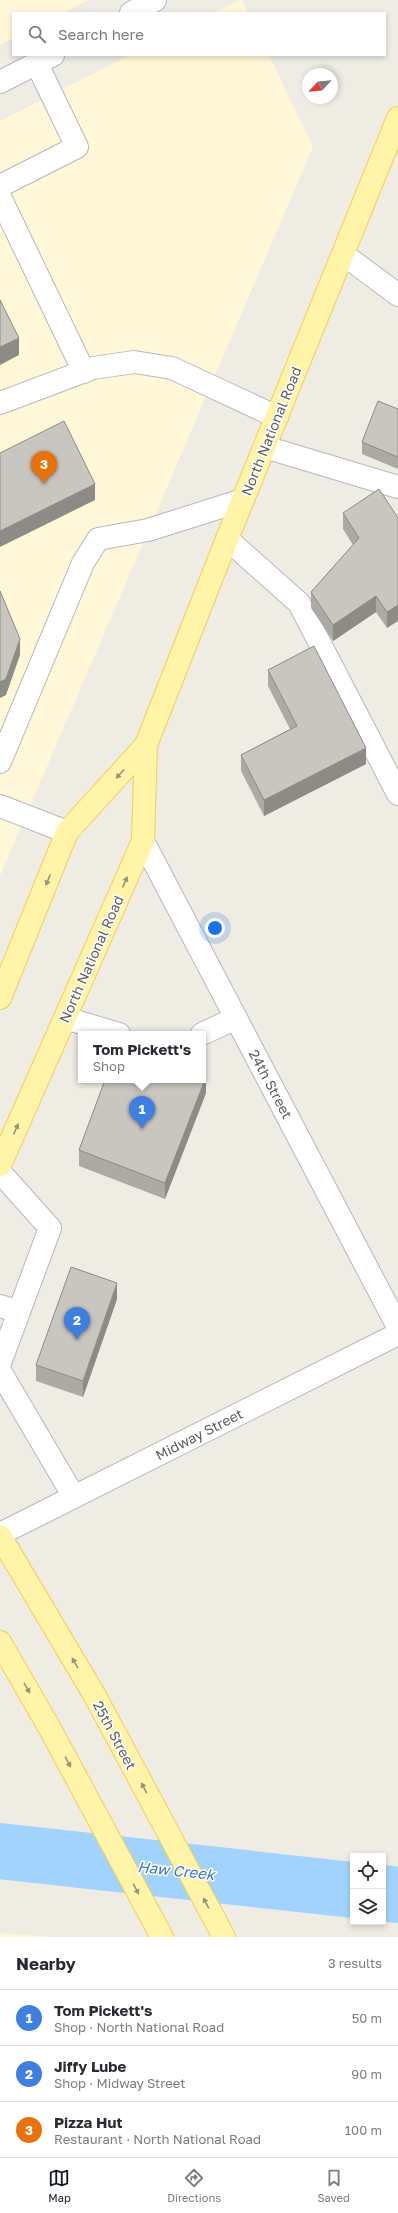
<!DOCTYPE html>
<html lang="en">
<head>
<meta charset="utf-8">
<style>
	body { margin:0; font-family:"Golos Text",sans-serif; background:#f7f7f7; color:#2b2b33 }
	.controls { position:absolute; right:12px; bottom:12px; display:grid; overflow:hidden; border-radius:0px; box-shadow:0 2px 6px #0003 }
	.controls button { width:36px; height:36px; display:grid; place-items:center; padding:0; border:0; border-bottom:1px solid #e1e1e2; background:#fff; color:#2b2b33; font:20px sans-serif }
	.compass { position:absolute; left:302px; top:68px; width:36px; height:36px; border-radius:50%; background:#fff; box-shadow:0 2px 6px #0003; rotate:244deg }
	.you { position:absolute; left:215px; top:928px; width:14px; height:14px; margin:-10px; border:3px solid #fff; border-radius:50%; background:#1a73e8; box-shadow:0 0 0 6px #1a73e833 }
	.badge { display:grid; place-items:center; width:26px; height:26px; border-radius:50%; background:#111827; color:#fff; font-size:13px; font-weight:700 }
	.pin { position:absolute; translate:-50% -33px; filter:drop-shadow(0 1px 2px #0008) }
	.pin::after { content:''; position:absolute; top:21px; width:14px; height:12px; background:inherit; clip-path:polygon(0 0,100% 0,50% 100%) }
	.popup { position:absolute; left:78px; top:1031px; width:128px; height:52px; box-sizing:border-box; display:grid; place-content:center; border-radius:0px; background:#fff; filter:drop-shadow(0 1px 3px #0005); font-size:13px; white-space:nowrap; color:#7c7c81 }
	.popup b { font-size:15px; color:#2b2b33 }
	.popup::after { content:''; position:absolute; left:50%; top:100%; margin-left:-8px; border:8px solid transparent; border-top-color:#fff }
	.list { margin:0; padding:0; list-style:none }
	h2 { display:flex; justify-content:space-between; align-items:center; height:52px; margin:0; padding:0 16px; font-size:17px }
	h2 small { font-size:13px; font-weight:400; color:#7c7c81 }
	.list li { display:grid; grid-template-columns:26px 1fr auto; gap:12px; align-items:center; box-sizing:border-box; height:56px; padding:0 16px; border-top:1px solid #e1e1e2 }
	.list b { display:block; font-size:15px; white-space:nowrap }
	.list p { margin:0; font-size:13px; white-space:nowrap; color:#7c7c81 }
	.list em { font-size:13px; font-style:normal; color:#7c7c81 }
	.icon { flex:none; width:22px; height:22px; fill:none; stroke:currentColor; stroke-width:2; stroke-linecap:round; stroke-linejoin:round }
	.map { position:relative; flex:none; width:398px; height:1937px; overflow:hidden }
	.search { position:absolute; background:#fff; box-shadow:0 2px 6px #0003; left:12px; right:12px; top:12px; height:44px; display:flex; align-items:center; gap:10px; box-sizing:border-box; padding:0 14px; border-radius:0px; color:#7c7c81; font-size:15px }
	.sheet { height:220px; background:#fff }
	nav { display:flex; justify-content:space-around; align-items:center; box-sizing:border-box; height:56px; border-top:1px solid #e1e1e2; background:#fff; font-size:11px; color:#7c7c81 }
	nav a { display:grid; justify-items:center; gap:2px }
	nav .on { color:#111827 }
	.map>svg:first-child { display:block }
	.commercial { fill:#fff7d7 }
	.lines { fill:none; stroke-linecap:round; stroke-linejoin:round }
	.river { stroke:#a2d3ff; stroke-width:56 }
	.minor-casing { stroke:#b5b9bd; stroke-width:24 }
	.major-casing { stroke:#f5ce55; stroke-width:24 }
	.minor { stroke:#fff; stroke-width:22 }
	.major { stroke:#fff4a7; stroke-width:22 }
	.wall { fill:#adaaa5 }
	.shaded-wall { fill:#8d8b86 }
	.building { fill:#c9c6c0; stroke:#8d8b86 }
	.oneway { fill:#94937b }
	.labels { text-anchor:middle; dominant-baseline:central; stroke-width:3; stroke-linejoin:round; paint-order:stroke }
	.street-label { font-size:14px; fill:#5b5f64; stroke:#fff }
	.water-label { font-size:15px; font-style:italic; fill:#3f78bd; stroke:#fff }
</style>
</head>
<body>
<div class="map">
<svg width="398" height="1937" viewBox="0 0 398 1937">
	<rect width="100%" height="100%" fill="#eeece3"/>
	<g class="commercial">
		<polygon points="0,0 89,0 63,13 13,13 13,38 0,45"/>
		<polygon points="239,0 242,0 248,13 214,13"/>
		<polygon points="130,55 269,55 313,147 0,876 0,121"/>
		<polygon points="0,1933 50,1937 0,1937"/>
	</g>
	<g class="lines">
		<g class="river">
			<polyline points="0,1851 353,1890"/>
			<polyline points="383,1893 398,1895"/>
		</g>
		<g class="minor-casing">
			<g id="minor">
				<polyline points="131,13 155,0"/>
				<polyline points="0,82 53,55"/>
				<polyline points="0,186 77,147 37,64"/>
				<polyline points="0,197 84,372"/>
				<polyline points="343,254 398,295"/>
				<polyline points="0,403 93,368 134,362 172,368 277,417"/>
				<polyline points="265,447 398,487"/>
				<polyline points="227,539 299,603 398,794"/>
				<polyline points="0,762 83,563 98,539 148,530 243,500"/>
				<polyline points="0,806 67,832"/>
				<polyline points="143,841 398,1327"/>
				<polyline points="65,1018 119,1034"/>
				<polyline points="202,1034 236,1018"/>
				<polyline points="0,1172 50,1228 0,1363"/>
				<polyline points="0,1306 19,1312"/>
				<polyline points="0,1371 74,1497"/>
				<polyline points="0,1534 398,1334"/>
			</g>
		</g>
		<g class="major-casing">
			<g id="major">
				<polyline points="0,998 67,832 146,745"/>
				<polyline points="0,1165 143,841 146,745 227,539 398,118"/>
				<polyline points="0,1536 95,1696 224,1937"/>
				<polyline points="0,1642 49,1727 162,1937"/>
			</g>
		</g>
		<use href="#minor" class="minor"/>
		<use href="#major" class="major"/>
	</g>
	<g class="wall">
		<polygon points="398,409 398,469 362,454 362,442"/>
		<polygon points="343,513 398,518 387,628 376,612 333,641 311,608 311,592 353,545 343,529"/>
		<polygon points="268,670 366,764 264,816 241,771 241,755 290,729 268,686"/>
		<polygon points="206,1093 165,1199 79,1166 79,1150"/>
		<polygon points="117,1299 83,1397 36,1381 36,1365"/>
	</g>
	<g class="shaded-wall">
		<polygon points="19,338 19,355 0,365 0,347"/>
		<polygon points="95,484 95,500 0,547 0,531"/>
		<polygon points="376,596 376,612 333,641 333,625"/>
		<polygon points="398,605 398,621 387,628 387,612"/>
		<polygon points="20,639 20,655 6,695 0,698 0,682"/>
		<polygon points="366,748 366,764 264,816 264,800"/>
		<polygon points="206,1077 206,1093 165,1199 165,1183"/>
		<polygon points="117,1283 117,1299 83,1397 83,1381"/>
	</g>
	<g class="building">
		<polygon points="0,300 19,338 0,347"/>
		<polygon points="378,401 398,409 398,457 362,442"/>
		<polygon points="64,421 95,484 0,531 0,453"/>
		<polygon points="379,489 398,518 398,605 387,612 376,596 333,625 311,592 359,538 343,513"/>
		<polygon points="0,591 20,639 6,679 0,682"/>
		<polygon points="314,646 366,748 264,800 241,755 297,726 268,670"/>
		<polygon points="203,1076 206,1077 165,1183 79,1150 105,1080 203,1080"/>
		<polygon points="71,1267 117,1283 83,1381 36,1365"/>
	</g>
	<defs><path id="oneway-solid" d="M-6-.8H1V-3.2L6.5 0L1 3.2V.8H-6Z"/></defs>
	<g class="oneway">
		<use href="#oneway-solid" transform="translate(120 774) rotate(132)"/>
		<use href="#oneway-solid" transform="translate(48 880) rotate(112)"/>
		<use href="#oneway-solid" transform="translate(125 882) rotate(-66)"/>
		<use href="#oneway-solid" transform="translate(16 1129) rotate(-66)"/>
		<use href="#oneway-solid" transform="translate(75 1663) rotate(-120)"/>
		<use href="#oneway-solid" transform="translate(27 1688) rotate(60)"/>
		<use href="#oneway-solid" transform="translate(68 1762) rotate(62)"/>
		<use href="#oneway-solid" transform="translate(144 1788) rotate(-118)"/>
		<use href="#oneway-solid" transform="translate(136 1889) rotate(62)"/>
		<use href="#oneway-solid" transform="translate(206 1903) rotate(-118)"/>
	</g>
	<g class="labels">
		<g class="street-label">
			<text transform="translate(271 431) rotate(-68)">North National Road</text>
			<text transform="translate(91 959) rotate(-66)">North National Road</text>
			<text transform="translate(271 1084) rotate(62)">24th Street</text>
			<text transform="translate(199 1434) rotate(-27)">Midway Street</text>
			<text transform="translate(115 1735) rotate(62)">25th Street</text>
		</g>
		<g class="water-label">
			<text transform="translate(176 1870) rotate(6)">Haw Creek</text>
		</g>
	</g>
</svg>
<div class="controls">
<button><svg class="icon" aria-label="locate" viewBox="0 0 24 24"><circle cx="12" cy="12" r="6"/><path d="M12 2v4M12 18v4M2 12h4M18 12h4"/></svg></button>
<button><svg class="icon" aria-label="layers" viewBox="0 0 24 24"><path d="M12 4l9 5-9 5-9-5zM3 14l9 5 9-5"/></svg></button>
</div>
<svg class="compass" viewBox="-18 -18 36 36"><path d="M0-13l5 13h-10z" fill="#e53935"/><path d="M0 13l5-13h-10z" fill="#7c7c81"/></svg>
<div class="you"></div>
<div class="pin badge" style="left:142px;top:1129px;background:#3f7fe0">1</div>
<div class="popup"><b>Tom Pickett's</b>Shop</div>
<div class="pin badge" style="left:77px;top:1340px;background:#3f7fe0">2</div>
<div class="pin badge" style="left:44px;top:484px;background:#e8710a">3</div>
<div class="search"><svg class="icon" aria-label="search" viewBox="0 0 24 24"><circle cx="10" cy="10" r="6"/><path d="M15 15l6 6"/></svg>Search here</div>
</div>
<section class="sheet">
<h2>Nearby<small>3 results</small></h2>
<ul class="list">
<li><span class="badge" style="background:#3f7fe0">1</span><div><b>Tom Pickett's</b><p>Shop · North National Road</p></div><em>50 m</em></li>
<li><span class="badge" style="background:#3f7fe0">2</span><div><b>Jiffy Lube</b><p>Shop · Midway Street</p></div><em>90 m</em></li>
<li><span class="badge" style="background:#e8710a">3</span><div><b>Pizza Hut</b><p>Restaurant · North National Road</p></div><em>100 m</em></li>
</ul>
</section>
<nav>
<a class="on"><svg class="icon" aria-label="map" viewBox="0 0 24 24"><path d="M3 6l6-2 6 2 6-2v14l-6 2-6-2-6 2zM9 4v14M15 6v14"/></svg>Map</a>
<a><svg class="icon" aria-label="directions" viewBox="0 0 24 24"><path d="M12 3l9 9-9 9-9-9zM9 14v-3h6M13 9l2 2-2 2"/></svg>Directions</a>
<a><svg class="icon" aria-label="saved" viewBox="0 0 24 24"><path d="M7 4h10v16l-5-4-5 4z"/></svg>Saved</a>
</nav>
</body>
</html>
